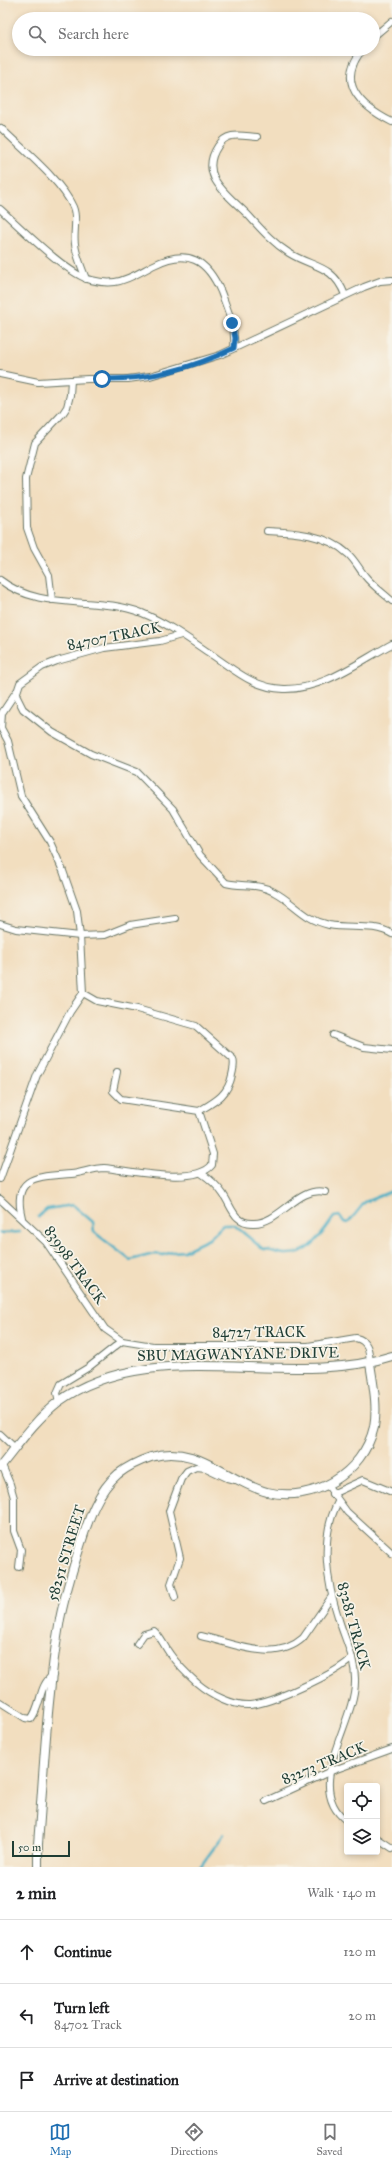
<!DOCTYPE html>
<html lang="en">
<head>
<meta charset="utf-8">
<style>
	body { margin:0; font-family:"IM FELL Great Primer",serif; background:#f2f2f2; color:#202124 }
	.controls { position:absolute; right:12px; bottom:12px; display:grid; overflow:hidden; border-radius:4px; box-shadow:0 2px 6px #0003 }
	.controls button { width:36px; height:36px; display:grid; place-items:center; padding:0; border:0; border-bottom:1px solid #e0e0e0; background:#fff; color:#202124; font:20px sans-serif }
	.scale { position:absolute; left:12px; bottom:10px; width:58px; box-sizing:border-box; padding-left:4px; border:2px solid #1f3d34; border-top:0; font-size:11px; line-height:14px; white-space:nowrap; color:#1f3d34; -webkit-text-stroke:3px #f7f3e8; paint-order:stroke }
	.stop { position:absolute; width:12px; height:12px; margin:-9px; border:3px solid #1f6fb2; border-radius:50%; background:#fff }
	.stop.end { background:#1f6fb2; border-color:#fff; box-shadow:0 1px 4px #0008 }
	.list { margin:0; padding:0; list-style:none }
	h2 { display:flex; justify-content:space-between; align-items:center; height:52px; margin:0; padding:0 16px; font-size:17px }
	h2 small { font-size:13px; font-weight:400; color:#757577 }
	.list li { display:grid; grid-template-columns:26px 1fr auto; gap:12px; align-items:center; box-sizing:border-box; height:64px; padding:0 16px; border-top:1px solid #e0e0e0 }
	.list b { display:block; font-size:15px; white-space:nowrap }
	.list p { margin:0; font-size:13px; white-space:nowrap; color:#757577 }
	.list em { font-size:13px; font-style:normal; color:#757577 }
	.icon { flex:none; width:22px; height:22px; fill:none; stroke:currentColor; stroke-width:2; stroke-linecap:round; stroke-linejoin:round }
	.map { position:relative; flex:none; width:392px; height:1867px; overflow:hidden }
	.search { position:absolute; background:#fff; box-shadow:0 2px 6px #0003; left:12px; right:12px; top:12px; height:44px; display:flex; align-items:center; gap:10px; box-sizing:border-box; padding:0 14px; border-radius:22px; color:#757577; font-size:15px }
	.sheet { height:244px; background:#fff }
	nav { display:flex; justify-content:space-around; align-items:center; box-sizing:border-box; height:56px; border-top:1px solid #e0e0e0; background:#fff; font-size:11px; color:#757577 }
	nav a { display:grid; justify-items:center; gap:2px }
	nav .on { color:#1f6fb2 }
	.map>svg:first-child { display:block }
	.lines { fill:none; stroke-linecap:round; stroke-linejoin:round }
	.stream { stroke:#46aec5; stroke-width:2.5 }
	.street-casing { stroke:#697565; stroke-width:8 }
	.secondary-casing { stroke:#697565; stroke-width:10 }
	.street { stroke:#fff; stroke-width:6 }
	.secondary { stroke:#fff; stroke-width:8 }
	.route { stroke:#1f6fb2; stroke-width:5 }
	.labels { text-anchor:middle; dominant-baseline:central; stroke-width:3.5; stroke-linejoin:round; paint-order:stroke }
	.street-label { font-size:15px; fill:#1f3d34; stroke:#f7f3e8 }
</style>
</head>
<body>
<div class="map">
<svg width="392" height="1867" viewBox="0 0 392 1867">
	<rect width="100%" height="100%" fill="#f7f3e8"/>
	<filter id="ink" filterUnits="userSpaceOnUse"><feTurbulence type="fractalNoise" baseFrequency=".025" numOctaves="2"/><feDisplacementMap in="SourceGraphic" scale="8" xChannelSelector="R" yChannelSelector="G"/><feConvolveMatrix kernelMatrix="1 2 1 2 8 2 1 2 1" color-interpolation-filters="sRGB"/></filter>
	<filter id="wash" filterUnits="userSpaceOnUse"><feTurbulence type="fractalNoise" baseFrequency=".012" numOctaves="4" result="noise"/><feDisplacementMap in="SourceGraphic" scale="16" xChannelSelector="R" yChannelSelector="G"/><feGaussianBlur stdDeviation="0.9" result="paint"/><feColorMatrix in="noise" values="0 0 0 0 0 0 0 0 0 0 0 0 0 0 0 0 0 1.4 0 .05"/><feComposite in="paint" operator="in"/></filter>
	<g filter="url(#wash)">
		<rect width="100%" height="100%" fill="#f2debf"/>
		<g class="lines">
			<g class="stream">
				<path d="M38 1217 47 1209 73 1205 93 1222 94 1232 130 1260 154 1254 163 1255 172 1252 184 1251 209 1239 223 1225H234L264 1250C272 1250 278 1254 286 1254 310 1255 321 1235 334 1217L340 1216 344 1222 348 1223 365 1202 392 1191"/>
				<polyline points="0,1233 20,1232"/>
				<polyline points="200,1867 224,1834"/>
			</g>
		</g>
	</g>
	<g filter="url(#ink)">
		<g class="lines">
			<g class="street-casing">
				<g id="street">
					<polyline points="373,37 392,21"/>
					<path d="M363 49C335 82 360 106 392 122"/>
					<path d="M1 128C22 149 62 181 73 207 78 219 73 232 75 244 76 255 82 268 86 279"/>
					<path d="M257 137C242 136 227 131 218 146 197 177 230 196 249 216 261 229 273 243 289 253 313 268 333 264 345 295"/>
					<path d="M0 209C19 226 69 276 91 280 99 282 107 283 115 282 129 280 142 271 154 265 188 248 207 260 221 292 228 311 236 328 234 348"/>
					<polyline points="0,374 38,382 88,379 128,379 150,376 220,355 364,287 380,281 392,280"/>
					<path d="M267 531C294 532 327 534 348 554 355 560 359 569 365 576 372 585 383 593 392 601"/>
					<path d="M0 580C41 612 96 595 142 613 167 623 190 640 212 655 236 671 254 688 284 689 323 690 360 661 392 644"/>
					<polyline points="52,600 49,575 34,548 27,528 26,479 35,443 63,413 67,407 70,395 71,380"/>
					<path d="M181 635 160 641 104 648 57 661 42 667 20 683 16 695 23 709 52 732 91 754 137 772 173 809 200 855 226 883C242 887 259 883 274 892 295 903 303 919 329 925 350 929 374 923 392 934"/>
					<polyline points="16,692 2,713 1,728 8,741 21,796 50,842 63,871 77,911 80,936 105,935 130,925 175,918"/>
					<polyline points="0,924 16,929 80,936 83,993 70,1012 37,1075 0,1179"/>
					<path d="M83 993 97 1001 137 1009 196 1026 233 1059C235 1065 233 1070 232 1075 228 1095 216 1101 199 1111"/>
					<polyline points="333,1035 364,1047 392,1050"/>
					<path d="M201 1173C210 1179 217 1185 223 1194 232 1207 234 1224 254 1223 280 1223 298 1186 325 1192"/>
					<path d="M0 1199 46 1242 105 1329 122 1341 153 1346H308L356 1338C369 1341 369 1352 370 1363"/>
					<path d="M22 1218C11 1174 40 1177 71 1174 82 1173 93 1168 104 1168 129 1170 195 1186 212 1165L213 1154 199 1111 121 1099 113 1091 117 1072"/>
					<polyline points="59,1402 57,1393 61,1384 89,1367 122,1341"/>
					<polyline points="0,1434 15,1448"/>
					<polyline points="2,1465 10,1484 14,1498 14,1531 21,1550 19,1567"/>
					<polyline points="328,1486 347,1512 392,1553"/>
					<polyline points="332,1494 363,1480 392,1492"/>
					<path d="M338 1502C319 1537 327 1584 339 1620 345 1640 356 1660 355 1682 355 1723 302 1788 347 1821"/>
					<polyline points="175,1597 171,1584 180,1558 169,1511 181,1479 187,1471 196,1467 206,1468 227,1478 235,1480"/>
					<path d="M201 1636C233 1643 274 1664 303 1638L332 1596"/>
					<path d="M137 1644 144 1634 154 1631C161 1637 164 1646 170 1654 177 1664 187 1674 197 1683 210 1694 232 1706 250 1705 272 1703 336 1674 352 1658"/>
					<path d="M0 1702 25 1718 31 1719C42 1705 38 1686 53 1675"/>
					<polyline points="266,1801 331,1771 392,1749"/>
					<polyline points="377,1838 392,1848"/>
				</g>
			</g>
			<g class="secondary-casing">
				<g id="secondary">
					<path d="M0 1467C18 1445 35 1420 58 1402 150 1334 287 1390 392 1356"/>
					<path d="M38 1867V1844C44 1770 47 1693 60 1619 65 1594 73 1568 81 1543 89 1518 97 1492 118 1474 128 1466 139 1461 151 1457 197 1443 226 1481 267 1492 313 1503 363 1474 374 1427 378 1406 373 1384 370 1363"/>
				</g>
			</g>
			<use href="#street" class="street"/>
			<use href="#secondary" class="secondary"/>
		</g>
	</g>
	<g class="lines" filter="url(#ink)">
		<path class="route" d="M102 379C148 380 193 368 234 348L235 338 232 323"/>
	</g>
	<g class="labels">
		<g class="street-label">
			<text transform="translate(114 636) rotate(-11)">84707 TRACK</text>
			<text transform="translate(75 1265) rotate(54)">83998 TRACK</text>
			<text x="259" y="1332">84727 TRACK</text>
			<text transform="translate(238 1354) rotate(-1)">SBU MAGWANYANE DRIVE</text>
			<text transform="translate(66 1553) rotate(-73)">58251 STREET</text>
			<text transform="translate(354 1626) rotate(75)">83281 TRACK</text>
			<text transform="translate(324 1763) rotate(-22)">83273 TRACK</text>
		</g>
	</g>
</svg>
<div class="controls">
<button><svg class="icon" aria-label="locate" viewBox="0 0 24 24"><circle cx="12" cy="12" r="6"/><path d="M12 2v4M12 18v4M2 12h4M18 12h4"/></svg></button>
<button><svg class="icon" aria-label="layers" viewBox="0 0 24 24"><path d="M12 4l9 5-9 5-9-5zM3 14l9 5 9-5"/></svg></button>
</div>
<div class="scale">50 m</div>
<div class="stop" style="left:102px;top:379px"></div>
<div class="stop end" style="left:232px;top:323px"></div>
<div class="search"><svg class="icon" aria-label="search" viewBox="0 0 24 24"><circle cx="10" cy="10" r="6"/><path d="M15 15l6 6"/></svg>Search here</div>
</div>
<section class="sheet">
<h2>2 min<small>Walk · 140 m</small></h2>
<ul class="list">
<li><svg class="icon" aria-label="ahead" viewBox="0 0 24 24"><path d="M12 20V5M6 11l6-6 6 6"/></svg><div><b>Continue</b></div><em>120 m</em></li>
<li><svg class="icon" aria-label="left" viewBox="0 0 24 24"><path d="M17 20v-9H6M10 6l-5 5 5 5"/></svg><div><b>Turn left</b><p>84702 Track</p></div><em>20 m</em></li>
<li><svg class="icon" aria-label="arrive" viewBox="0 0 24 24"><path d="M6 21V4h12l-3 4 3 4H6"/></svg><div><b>Arrive at destination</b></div></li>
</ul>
</section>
<nav>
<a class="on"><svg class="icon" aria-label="map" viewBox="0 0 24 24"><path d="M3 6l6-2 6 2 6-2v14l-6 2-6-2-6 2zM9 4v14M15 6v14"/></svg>Map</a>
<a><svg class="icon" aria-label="directions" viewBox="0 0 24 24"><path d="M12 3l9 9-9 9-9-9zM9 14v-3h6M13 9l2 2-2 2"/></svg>Directions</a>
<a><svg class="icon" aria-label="saved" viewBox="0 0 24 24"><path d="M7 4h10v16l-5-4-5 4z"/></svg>Saved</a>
</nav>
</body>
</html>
